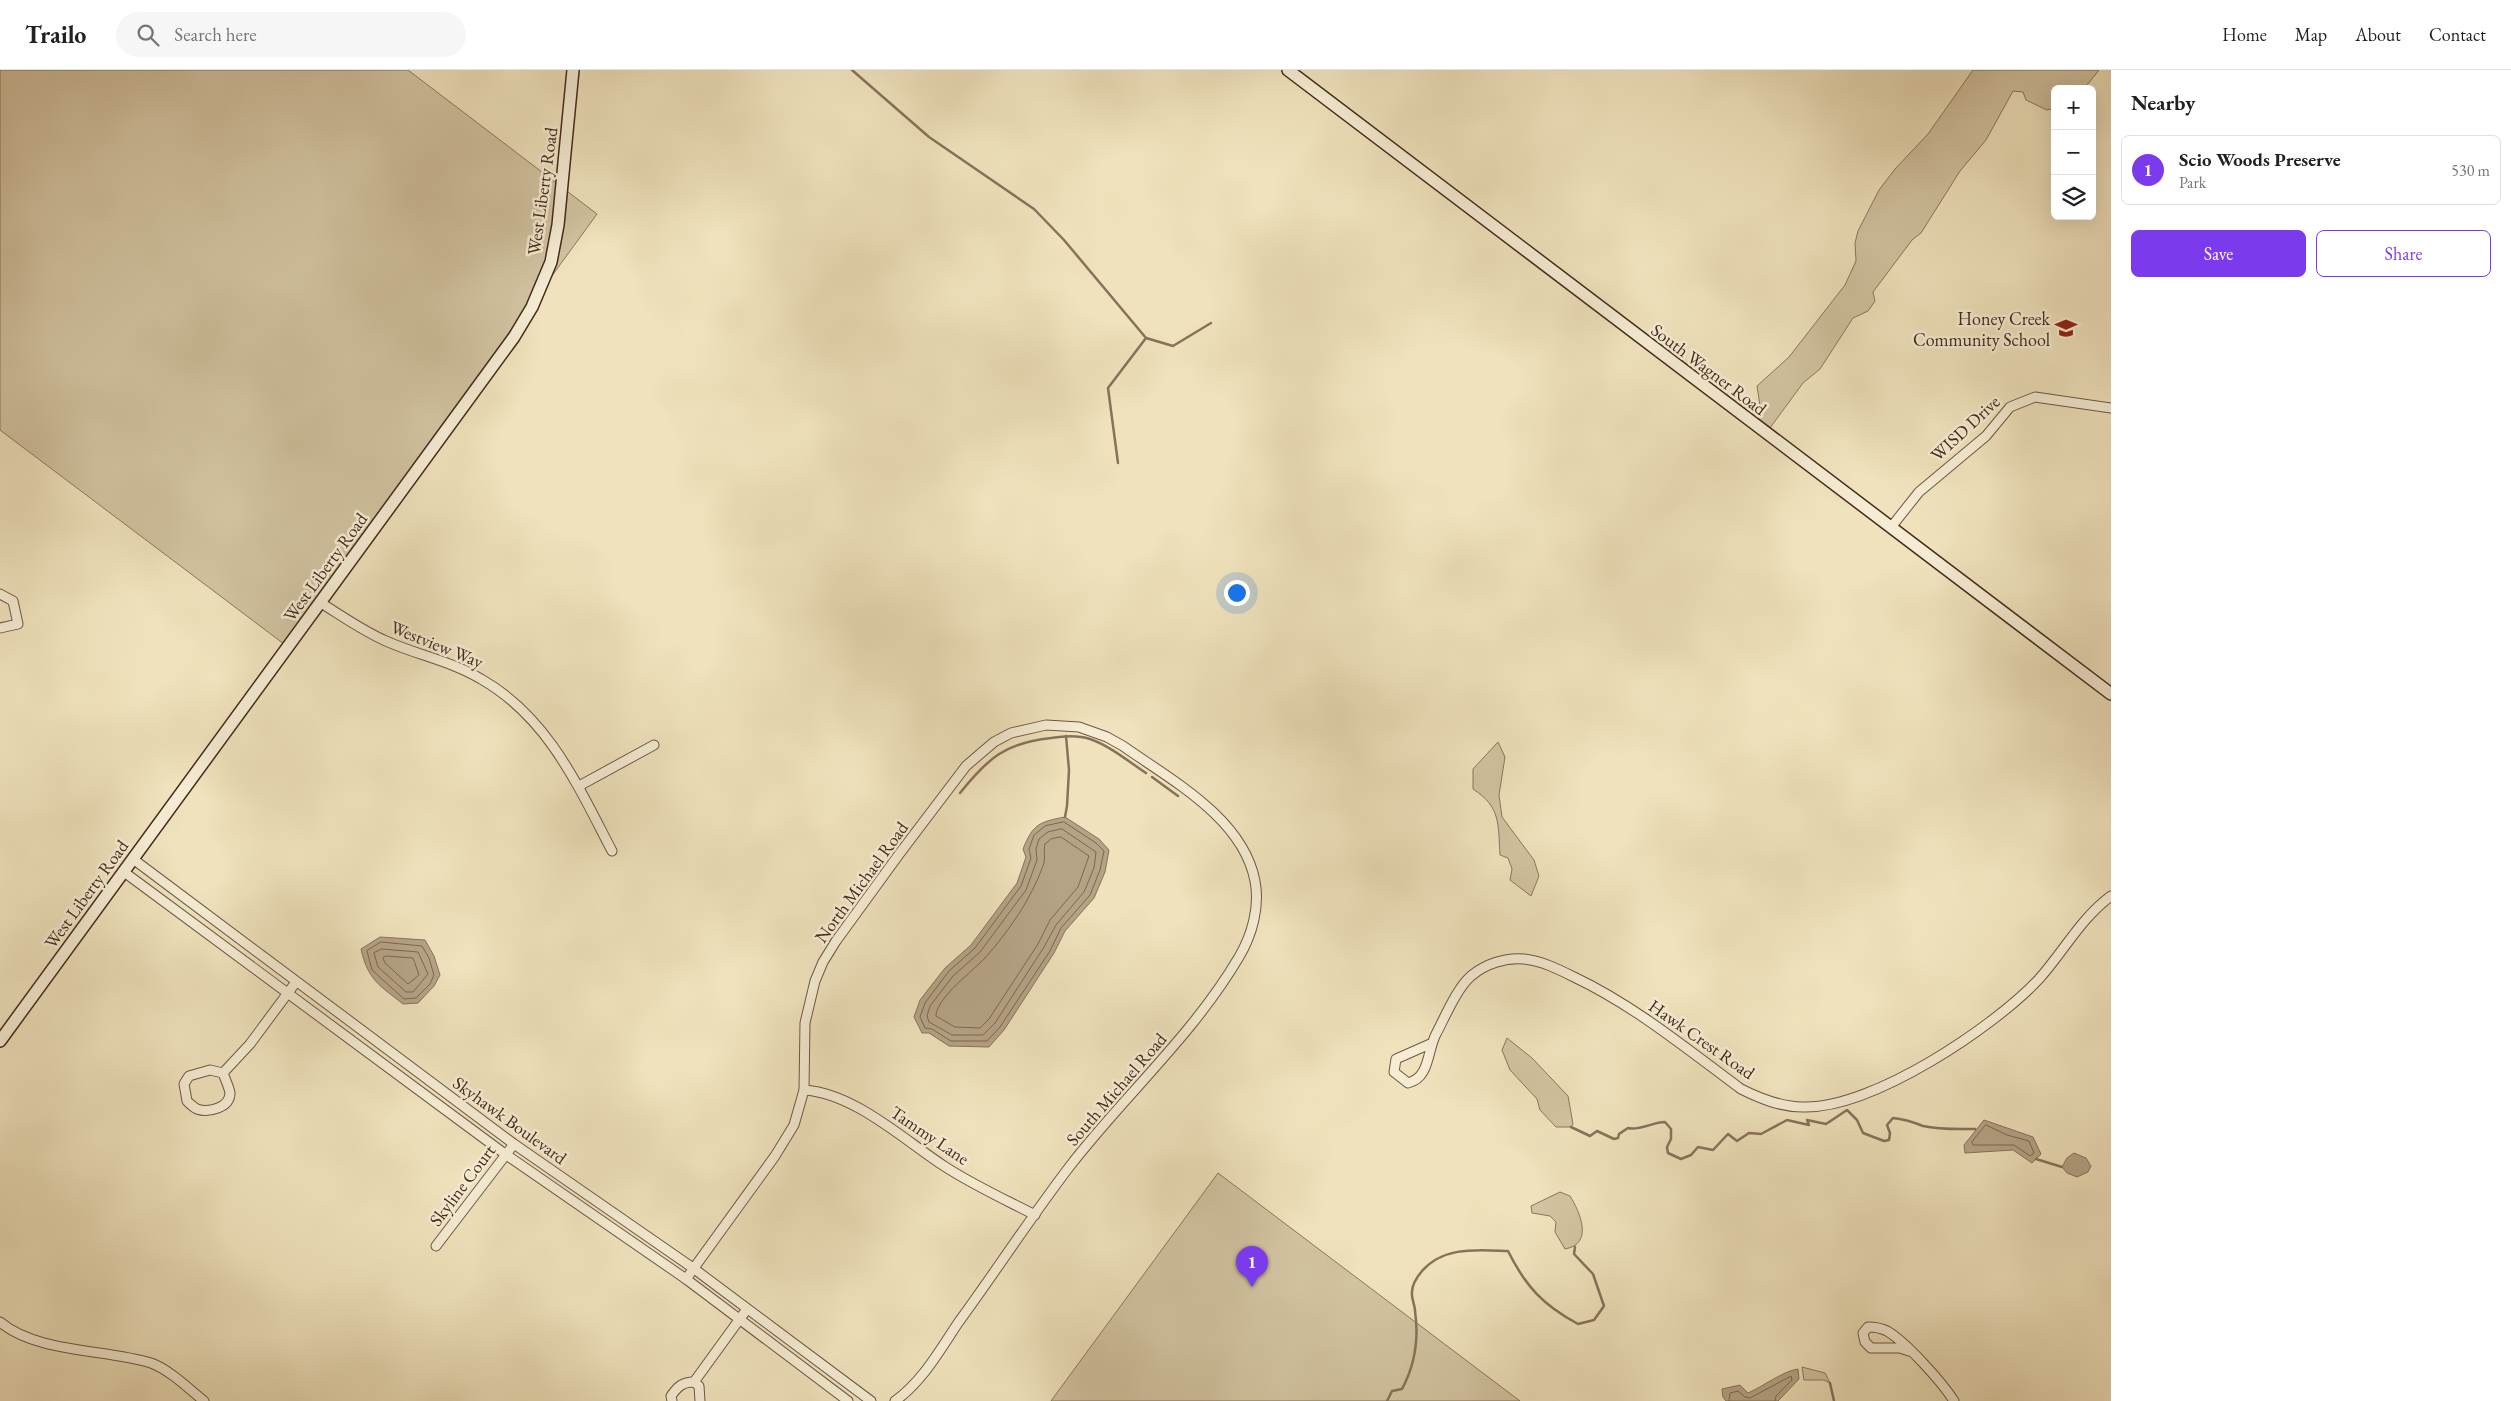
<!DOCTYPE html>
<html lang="en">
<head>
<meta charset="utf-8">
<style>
	body { margin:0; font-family:"EB Garamond",serif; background:#f6f6f6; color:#202124 }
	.controls { position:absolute; right:15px; top:15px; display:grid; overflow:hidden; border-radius:8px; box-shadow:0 5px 20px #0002 }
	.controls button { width:45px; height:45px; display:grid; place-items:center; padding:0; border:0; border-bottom:1px solid #e0e0e0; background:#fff; color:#202124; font:25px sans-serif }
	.you { position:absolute; left:1236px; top:522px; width:18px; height:18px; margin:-12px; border:4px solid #fff; border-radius:50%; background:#1a73e8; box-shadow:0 0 0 8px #1a73e833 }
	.badge { display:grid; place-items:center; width:32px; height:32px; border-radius:50%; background:#7c3aed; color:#fff; font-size:16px; font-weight:700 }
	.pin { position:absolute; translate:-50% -41px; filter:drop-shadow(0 1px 2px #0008) }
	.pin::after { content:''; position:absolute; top:26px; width:18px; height:15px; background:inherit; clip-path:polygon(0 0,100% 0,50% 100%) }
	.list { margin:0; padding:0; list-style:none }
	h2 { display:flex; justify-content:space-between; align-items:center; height:65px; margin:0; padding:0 20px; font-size:21px }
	h2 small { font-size:16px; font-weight:400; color:#757577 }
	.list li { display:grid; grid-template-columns:32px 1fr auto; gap:15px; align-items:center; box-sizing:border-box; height:70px; margin:0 10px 10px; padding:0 10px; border:1px solid #e0e0e0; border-radius:8px }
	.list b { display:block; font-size:19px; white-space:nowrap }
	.list p { margin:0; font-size:16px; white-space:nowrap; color:#757577 }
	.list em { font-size:16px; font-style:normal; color:#757577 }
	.actions { display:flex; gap:10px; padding:15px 20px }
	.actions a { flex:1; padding:11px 0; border:1px solid #7c3aed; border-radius:8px; text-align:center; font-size:18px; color:#7c3aed }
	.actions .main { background:#7c3aed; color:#fff }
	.icon { flex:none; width:28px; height:28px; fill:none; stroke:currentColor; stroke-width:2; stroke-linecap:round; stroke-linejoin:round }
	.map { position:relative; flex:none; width:2111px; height:1331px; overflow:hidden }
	header { display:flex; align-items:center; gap:30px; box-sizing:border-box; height:70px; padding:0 25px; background:#fff; border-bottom:1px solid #e0e0e0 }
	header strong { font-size:24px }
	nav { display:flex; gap:28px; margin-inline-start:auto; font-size:18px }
	.search { width:350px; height:45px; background:#f6f6f6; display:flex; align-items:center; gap:12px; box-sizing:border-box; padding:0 18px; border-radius:28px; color:#757577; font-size:19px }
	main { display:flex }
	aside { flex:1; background:#fff }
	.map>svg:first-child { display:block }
	.green { fill:#d2c3a1; stroke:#8b765e }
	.water { fill:#b5a386; stroke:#88725c }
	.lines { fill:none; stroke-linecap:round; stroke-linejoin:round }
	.shore { stroke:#7c6651; stroke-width:1 }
	.stream { stroke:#88725c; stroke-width:2.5 }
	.street-casing { stroke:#6f5744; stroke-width:11 }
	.secondary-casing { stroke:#44291c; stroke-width:14 }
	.street { stroke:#f5ecd3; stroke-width:9 }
	.secondary { stroke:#f5ecd3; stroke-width:11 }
	.labels { text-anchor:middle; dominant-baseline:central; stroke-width:5; stroke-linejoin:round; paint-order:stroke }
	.street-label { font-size:18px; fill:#44291c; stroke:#f5ecd3 }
	.poi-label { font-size:18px; fill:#44291c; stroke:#f5ecd3; text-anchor:end }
</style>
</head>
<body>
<header>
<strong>Trailo</strong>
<div class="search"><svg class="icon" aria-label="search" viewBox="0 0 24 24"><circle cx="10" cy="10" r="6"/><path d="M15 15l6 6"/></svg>Search here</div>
<nav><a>Home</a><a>Map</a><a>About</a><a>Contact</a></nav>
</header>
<main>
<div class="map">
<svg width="2111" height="1331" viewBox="0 0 2111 1331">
	<rect width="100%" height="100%" fill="#efe2bc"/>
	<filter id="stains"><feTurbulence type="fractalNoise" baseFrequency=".004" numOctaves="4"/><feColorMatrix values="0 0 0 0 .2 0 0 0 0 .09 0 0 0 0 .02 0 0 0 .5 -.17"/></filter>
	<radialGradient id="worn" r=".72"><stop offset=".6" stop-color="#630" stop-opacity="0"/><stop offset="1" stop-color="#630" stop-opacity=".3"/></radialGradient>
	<g class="green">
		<polygon points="0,0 408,0 597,144 284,574 0,360"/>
		<polygon points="1973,0 2099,0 2084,19 2055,19 2055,38 2047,40 2026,30 2023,22 2013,21 1986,70 1960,101 1921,163 1912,170 1873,222 1875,231 1868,241 1853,248 1820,299 1803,313 1770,358 1754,346 1760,336 1757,316 1789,287 1845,215 1856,191 1855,173 1858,161 1879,120 1895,99 1928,64"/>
		<path d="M1498 672 1505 687 1499 725 1502 747 1534 790 1539 806 1531 826 1510 810 1512 799 1508 788 1500 785C1498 754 1501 737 1473 719V699Z"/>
		<polygon points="1507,968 1532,988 1568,1026 1573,1054 1571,1057 1556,1057 1540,1040 1537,1029 1510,1000 1502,980"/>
		<polygon points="1218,1103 1520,1331 1051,1331"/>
		<path d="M1560 1122 1570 1126C1580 1142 1594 1174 1565 1179L1555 1162 1556 1152 1550 1146 1532 1143 1531 1136Z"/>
		<polygon points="1802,1297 1825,1303 1830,1313 1824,1310 1804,1310"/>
	</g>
	<g class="water">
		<path d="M1065 747 1099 769 1109 780 1105 802 1094 828 1065 861 1054 883 1004 960 989 977 949 976 929 963H922L914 947 920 930 945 898 971 875 1017 813 1026 787 1023 779C1033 754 1039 752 1065 747Z"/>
		<path d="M380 867 425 870 434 886 440 905 434 916 418 933 403 934C379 915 368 910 361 879Z"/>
		<polygon points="1984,1050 2033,1067 2041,1084 2032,1093 2013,1080 1965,1083 1964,1075"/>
		<polygon points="2074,1083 2086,1088 2091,1096 2088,1102 2077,1107 2067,1103 2062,1097 2067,1088"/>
		<path d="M1798 1299 1799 1309 1778 1331H1726L1723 1327 1722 1319 1740 1315 1748 1323C1764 1316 1783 1301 1798 1299Z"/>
	</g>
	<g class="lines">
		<g class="shore">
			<polygon points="1064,752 1096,773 1104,781 1100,800 1090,825 1061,858 1050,881 1000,957 987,971 951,971 932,959 925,958 920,947 925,933 949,901 975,878 1021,816 1031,788 1029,779 1034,765 1045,756"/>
			<polygon points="1062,759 1096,782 1094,798 1084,822 1056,855 1044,877 995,953 983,965 952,965 929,952 927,946 930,936 953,906 980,882 1026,820 1037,790 1036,779 1039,769 1048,762"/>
			<path d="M1061 767 1089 786 1078 817 1050 850 1038 874 989 949 980 958 955 957 936 946C936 928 974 900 985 888 1009 861 1031 829 1043 796 1046 788 1043 781 1045 774L1051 769Z"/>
			<polygon points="381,872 422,876 429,888 434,905 430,914 416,928 404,929 372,900 367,881"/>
			<polygon points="382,879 418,882 428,904 413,922 406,922 378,897 374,883"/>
			<polygon points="386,886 413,888 419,905 408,914 385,893 383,888"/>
			<polygon points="1986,1055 2007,1065 2029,1071 2034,1083 2030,1086 2014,1075 1973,1075 1972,1072"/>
			<polyline points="1729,1331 1730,1323 1738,1321 1745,1327 1750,1328 1791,1306 1792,1310 1776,1326 1775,1331"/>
		</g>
		<g class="stream">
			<polyline points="852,0 929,67 1034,139 1064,170 1146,268 1108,318 1118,393"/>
			<polyline points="1146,268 1173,276 1211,253"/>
			<polyline points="1152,707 1178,726"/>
			<path d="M960 723C988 688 1005 673 1051 668 1063 666 1078 665 1090 669 1110 676 1128 691 1146 703"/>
			<polyline points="1065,747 1067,736 1069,700 1066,666"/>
			<path d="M1571 1057 1590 1066 1597 1061 1614 1069 1618 1068 1619 1064 1628 1058C1639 1061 1653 1052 1665 1052L1671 1059V1069L1667 1077 1668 1083 1681 1089 1691 1085 1698 1077 1713 1080 1728 1064 1737 1071 1749 1063 1761 1064 1787 1050 1809 1055 1807 1050 1826 1054 1847 1040 1857 1050 1863 1063 1884 1071 1889 1070 1890 1063 1887 1055 1893 1048C1905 1049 1913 1052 1923 1056 1940 1060 1959 1059 1975 1059"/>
			<polyline points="2036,1089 2062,1097"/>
			<polyline points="1830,1313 1834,1331"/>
			<path d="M1387 1331 1392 1321 1402 1319C1415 1295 1419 1269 1415 1241 1415 1235 1411 1228 1412 1222 1412 1214 1417 1207 1422 1201 1444 1176 1477 1180 1508 1181 1526 1217 1543 1235 1578 1254L1594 1250 1604 1236 1593 1204 1574 1184 1575 1177"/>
		</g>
		<g class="street-casing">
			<g id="street">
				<polyline points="1892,456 1919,422 1986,366 2010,337 2035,327 2111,338"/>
				<polyline points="0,524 13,531 18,554 0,558"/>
				<path d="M321 533C342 546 363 561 386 571 417 585 451 591 481 609 548 647 578 716 612 781"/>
				<polyline points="579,716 654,675"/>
				<polyline points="133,789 514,1074 693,1198 871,1331"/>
				<polyline points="124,802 505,1084 686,1209 848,1331"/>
				<path d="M1430 974 1396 989 1394 1002 1408 1013C1430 1008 1427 981 1436 964 1445 947 1457 918 1471 906 1485 894 1506 887 1524 889 1542 891 1558 899 1574 907 1635 936 1687 979 1741 1019 1761 1029 1783 1038 1806 1037 1874 1037 1993 958 2039 909 2064 881 2081 848 2111 826"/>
				<path d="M210 1000 223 1003C225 1009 229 1017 230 1023 230 1038 208 1043 197 1039 193 1037 190 1034 187 1031L184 1014 189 1006Z"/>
				<polyline points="223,1003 250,974 296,912"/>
				<path d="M804 1020C854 1023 904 1070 944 1096 973 1115 1004 1129 1035 1145"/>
				<polyline points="436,1176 514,1074"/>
				<path d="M686 1209 775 1086 794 1055 804 1020 805 953 815 911 823 892 836 871 900 783 966 696 994 672 1011 663 1046 655 1079 657 1107 667 1123 676C1171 710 1243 748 1255 811 1260 837 1252 865 1239 887 1193 965 1125 1025 1070 1096 1031 1147 996 1201 958 1253 940 1280 922 1312 895 1331"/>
				<path d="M0 1252C37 1283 105 1279 151 1293 170 1300 189 1319 204 1331"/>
				<path d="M1909 1281 1900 1278H1871L1865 1272 1863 1263 1868 1257C1874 1257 1881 1258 1887 1261 1906 1272 1942 1312 1954 1331"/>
				<polyline points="694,1312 747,1239"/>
				<path d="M672 1331 671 1326C678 1316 683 1312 694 1312L699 1316 700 1331"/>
			</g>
		</g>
		<g class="secondary-casing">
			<g id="secondary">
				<polyline points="1288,0 2111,624"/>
				<polyline points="0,971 514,267 532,237 551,192 558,155 573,0"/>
			</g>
		</g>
		<use href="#street" class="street"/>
		<use href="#secondary" class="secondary"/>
	</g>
	<defs>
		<g id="school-bare" transform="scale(1.725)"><path d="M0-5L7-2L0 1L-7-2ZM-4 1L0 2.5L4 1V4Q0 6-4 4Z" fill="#8f2418" stroke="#f5ecd3" stroke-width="2.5" paint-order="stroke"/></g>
	</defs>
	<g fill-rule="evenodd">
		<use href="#school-bare" x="2066" y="258"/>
	</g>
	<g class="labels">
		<g class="street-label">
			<text transform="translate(542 121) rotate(-82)">West Liberty Road</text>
			<text transform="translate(1709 299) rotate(37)">South Wagner Road</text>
			<text transform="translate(1965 358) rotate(-43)">WISD Drive</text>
			<text transform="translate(325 497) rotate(-54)">West Liberty Road</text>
			<text transform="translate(437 574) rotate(22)">Westview Way</text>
			<text transform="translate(861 812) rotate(-54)">North Michael Road</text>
			<text transform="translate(86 824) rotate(-54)">West Liberty Road</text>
			<text transform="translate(1702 969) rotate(35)">Hawk Crest Road</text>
			<text transform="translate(1116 1019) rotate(-49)">South Michael Road</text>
			<text transform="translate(510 1050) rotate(36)">Skyhawk Boulevard</text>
			<text transform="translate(930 1065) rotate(34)">Tammy Lane</text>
			<text transform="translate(462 1115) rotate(-53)">Skyline Court</text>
		</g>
		<g class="poi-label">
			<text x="2050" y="248">Honey Creek<tspan x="2050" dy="21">Community School</tspan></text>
		</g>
	</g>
	<rect width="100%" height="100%" filter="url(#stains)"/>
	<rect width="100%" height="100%" fill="url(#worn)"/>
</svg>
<div class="controls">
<button>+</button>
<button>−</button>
<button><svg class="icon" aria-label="layers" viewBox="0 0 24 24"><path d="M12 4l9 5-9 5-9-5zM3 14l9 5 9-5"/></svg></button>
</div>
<div class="you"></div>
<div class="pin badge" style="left:1252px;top:1217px">1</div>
</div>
<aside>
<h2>Nearby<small></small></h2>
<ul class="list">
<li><span class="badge">1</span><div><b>Scio Woods Preserve</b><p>Park</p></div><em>530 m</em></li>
</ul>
<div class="actions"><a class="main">Save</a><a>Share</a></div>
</aside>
</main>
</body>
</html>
